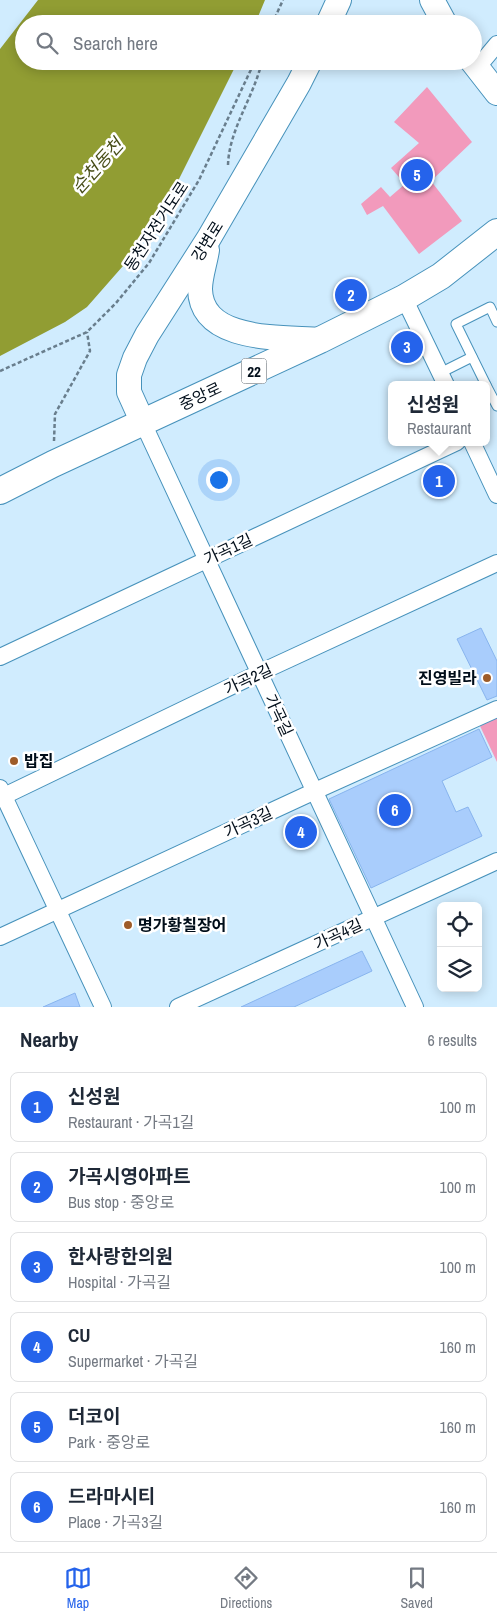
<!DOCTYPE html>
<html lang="en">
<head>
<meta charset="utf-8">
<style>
	body { margin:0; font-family:"Archivo Narrow","Noto Sans KR",sans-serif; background:#f6f6f7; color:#1f2937 }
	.controls { position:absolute; right:15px; bottom:15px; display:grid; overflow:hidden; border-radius:8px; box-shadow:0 2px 12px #0003 }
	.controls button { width:45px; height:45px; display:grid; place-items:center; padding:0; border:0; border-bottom:1px solid #e0e1e3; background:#fff; color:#1f2937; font:25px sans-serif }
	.you { position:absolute; left:218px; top:479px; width:18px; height:18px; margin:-12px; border:4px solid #fff; border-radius:50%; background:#1a73e8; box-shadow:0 0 0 8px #1a73e833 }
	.badge { display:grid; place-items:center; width:32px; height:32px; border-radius:50%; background:#2563eb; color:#fff; font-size:16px; font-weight:700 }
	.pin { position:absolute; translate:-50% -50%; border:2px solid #fff; box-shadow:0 1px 5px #0006 }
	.popup { position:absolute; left:388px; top:381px; width:102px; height:65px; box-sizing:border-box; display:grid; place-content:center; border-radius:8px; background:#fff; filter:drop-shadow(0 1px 4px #0005); font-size:16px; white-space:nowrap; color:#747a83 }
	.popup b { font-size:19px; color:#1f2937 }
	.popup::after { content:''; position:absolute; left:50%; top:100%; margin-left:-10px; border:10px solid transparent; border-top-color:#fff }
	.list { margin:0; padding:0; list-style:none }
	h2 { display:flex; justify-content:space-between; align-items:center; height:65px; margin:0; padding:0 20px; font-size:21px }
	h2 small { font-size:16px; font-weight:400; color:#747a83 }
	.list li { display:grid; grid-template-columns:32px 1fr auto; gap:15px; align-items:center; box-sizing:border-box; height:70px; margin:0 10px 10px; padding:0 10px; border:1px solid #e0e1e3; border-radius:8px }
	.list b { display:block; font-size:19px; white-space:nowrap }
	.list p { margin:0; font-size:16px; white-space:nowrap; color:#747a83 }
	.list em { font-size:16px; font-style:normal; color:#747a83 }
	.icon { flex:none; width:28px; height:28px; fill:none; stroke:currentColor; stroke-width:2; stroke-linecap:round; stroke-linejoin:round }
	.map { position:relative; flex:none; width:497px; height:1007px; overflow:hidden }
	.search { position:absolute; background:#fff; box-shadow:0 2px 12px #0003; left:15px; right:15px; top:15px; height:55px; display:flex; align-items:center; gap:12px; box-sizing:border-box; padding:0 18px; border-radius:28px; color:#747a83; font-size:19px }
	.sheet { height:545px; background:#fff }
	nav { display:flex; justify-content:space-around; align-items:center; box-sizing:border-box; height:70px; border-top:1px solid #e0e1e3; background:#fff; font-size:14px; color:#747a83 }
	nav a { display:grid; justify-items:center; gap:2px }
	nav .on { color:#2563eb }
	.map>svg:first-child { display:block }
	.green { fill:#f29abc }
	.water { fill:#919d33 }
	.building { fill:#a9cdfc; stroke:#88b4ee }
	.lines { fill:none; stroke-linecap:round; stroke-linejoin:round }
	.lane-casing { stroke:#4792bb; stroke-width:11 }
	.street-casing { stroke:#4792bb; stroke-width:18 }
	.secondary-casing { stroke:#4792bb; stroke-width:26 }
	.primary-casing { stroke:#4792bb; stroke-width:28 }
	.path { stroke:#697e8d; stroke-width:2.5; stroke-dasharray:4 2.5; stroke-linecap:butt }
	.lane { stroke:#fff; stroke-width:9 }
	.street { stroke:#fff; stroke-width:16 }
	.secondary { stroke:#fff; stroke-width:24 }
	.primary { stroke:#fff; stroke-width:26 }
	.poi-dot { fill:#9e5c29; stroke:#fff; stroke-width:2 }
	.labels { text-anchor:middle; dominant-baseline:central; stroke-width:5; stroke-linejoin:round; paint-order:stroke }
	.shield { fill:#fff; stroke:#4c565e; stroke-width:1 }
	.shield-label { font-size:15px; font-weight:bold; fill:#000d19 }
	.street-label { font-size:16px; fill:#000d19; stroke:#fff }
	.poi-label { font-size:16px; font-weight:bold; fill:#000d19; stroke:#fff; text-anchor:start }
	.water-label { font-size:18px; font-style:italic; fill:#474d17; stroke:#fff }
</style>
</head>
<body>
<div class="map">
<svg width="497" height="1007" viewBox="0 0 497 1007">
	<rect width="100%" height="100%" fill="#d0ecfe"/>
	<g class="green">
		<polygon points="427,87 472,142 431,181 462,221 419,254 383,206 367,215 361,204 381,187 390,197 405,184 391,168 419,143 394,122"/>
		<polygon points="497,718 497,762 480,726"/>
	</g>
	<polygon class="water" points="38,0 265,0 255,24 24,24 24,61 238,61 167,203 137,250 87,307 65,322 0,356 0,49"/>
	<g class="building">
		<polygon points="481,628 497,661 497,696 487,700 457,639"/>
		<polygon points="479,729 492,757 442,781 456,812 468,807 482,836 371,888 329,799"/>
		<polygon points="362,951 372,971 294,1007 241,1007"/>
		<polygon points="75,993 80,1007 43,1007"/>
	</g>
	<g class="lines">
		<g class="lane-casing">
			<g id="lane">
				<polyline points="440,373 472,357"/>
				<polyline points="486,385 456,324 490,307 497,322"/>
				<polyline points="486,385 497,406"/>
			</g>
		</g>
		<g class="street-casing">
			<g id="street">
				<polyline points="477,68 497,44"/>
				<polyline points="404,298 446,385"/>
				<polyline points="143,423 415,1007"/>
				<polyline points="472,442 497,495"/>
				<polyline points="0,657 457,442"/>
				<polyline points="0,788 103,1007"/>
				<polyline points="0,798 259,673 497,563"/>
				<polyline points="0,937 315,791 497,709"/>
				<polyline points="178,1007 497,861"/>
			</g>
		</g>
		<g class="secondary-casing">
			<g id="secondary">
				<polyline points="432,0 445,24"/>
				<polyline points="328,24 339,0"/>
				<polyline points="472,61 497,93"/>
				<path d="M207 250C205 263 200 277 200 289 201 343 283 337 320 340"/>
				<polyline points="143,423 129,392 129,375 135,358 147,335 209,238 299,83 310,61"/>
			</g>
		</g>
		<g class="primary-casing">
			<polyline id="primary" points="0,491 53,464 320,340 404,298 441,276 497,232"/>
		</g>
		<g class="path">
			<polyline points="272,24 283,0"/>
			<path d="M228 165C229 129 254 97 262 61"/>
			<polyline points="0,371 87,332 116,303 149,263 199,180 255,61"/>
			<polyline points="54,441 55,414 90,351 87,332"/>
		</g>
		<use href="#lane" class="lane"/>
		<use href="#street" class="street"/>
		<use href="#secondary" class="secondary"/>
		<use href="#primary" class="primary"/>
	</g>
	<g class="poi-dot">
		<circle cx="487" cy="678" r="5"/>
		<circle cx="14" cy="761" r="5"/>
		<circle cx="128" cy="925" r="5"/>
	</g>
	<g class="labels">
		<rect class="shield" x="241.5" y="358.5" width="25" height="25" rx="4"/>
		<g class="shield-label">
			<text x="254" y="371">22</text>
		</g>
		<g class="street-label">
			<text transform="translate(156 226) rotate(-57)">동천자전거도로</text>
			<text transform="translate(207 241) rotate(-58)">강변로</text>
			<text transform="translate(200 396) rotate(-25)">중앙로</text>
			<text transform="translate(228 549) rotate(-25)">가곡1길</text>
			<text transform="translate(248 679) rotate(-25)">가곡2길</text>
			<text transform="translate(279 715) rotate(65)">가곡길</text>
			<text transform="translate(248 822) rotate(-25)">가곡3길</text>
			<text transform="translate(338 934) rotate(-25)">가곡4길</text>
		</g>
		<g class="poi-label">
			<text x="477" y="678" text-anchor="end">진영빌라</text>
			<text x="24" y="761">밥집</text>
			<text x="138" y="925">명가황칠장어</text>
		</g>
		<g class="water-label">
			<text transform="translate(97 166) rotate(-48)">순천동천</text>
		</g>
	</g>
</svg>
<div class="controls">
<button><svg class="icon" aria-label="locate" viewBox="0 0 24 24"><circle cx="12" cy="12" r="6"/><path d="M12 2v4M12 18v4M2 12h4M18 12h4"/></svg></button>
<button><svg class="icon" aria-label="layers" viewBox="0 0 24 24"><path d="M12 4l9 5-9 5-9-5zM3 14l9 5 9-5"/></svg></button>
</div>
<div class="you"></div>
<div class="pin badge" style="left:439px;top:481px">1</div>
<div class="popup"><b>신성원</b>Restaurant</div>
<div class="pin badge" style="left:351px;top:295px">2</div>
<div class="pin badge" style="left:407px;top:347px">3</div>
<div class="pin badge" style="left:301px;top:832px">4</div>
<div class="pin badge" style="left:417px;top:175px">5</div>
<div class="pin badge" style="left:395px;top:810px">6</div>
<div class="search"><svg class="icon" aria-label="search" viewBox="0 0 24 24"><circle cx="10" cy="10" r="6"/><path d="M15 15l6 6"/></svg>Search here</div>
</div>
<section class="sheet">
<h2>Nearby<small>6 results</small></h2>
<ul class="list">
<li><span class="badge">1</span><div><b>신성원</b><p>Restaurant · 가곡1길</p></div><em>100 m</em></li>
<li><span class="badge">2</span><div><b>가곡시영아파트</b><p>Bus stop · 중앙로</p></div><em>100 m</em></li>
<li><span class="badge">3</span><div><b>한사랑한의원</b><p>Hospital · 가곡길</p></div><em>100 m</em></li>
<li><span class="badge">4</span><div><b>CU</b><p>Supermarket · 가곡길</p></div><em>160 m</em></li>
<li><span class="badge">5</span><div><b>더코이</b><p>Park · 중앙로</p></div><em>160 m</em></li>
<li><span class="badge">6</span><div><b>드라마시티</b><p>Place · 가곡3길</p></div><em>160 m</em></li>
</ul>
</section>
<nav>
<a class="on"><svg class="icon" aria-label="map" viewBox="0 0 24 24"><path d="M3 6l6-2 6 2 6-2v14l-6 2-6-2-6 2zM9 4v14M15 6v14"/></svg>Map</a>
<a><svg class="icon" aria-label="directions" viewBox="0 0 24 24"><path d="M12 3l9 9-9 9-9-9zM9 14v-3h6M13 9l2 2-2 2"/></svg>Directions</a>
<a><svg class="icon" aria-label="saved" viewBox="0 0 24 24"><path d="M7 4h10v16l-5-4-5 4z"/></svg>Saved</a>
</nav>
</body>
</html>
